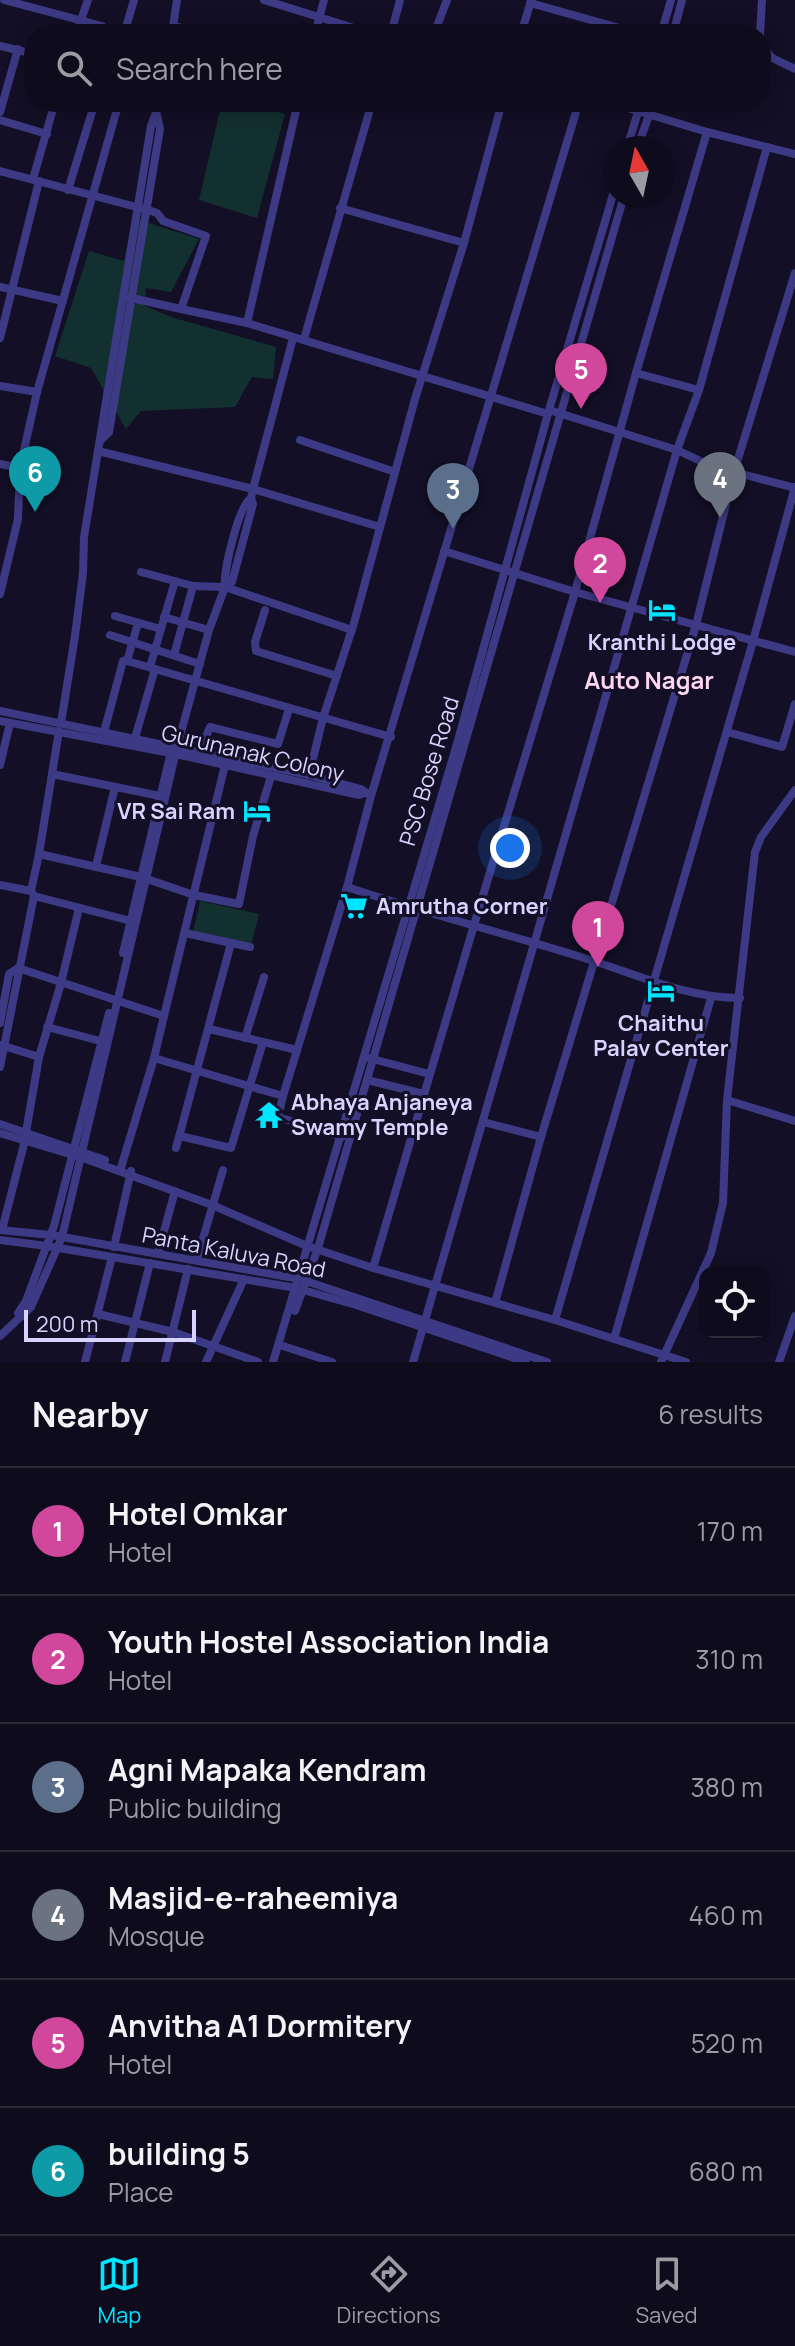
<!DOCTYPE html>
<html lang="en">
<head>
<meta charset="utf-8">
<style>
	body { margin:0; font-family:Manrope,sans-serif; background:#171425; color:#f1f3f6 }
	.controls { position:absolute; right:24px; bottom:24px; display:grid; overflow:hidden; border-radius:16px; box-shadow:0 4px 20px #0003 }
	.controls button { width:72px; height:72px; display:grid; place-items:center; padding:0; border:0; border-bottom:2px solid #2e2b3b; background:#0e0b1c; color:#f1f3f6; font:40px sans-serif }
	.compass { position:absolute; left:603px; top:136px; width:72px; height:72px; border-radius:50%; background:#0e0b1c; box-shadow:0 4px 20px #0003; rotate:351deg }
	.scale { position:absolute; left:24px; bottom:20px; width:172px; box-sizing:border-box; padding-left:8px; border:4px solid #d9d4ff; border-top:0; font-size:22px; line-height:28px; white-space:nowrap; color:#d9d4ff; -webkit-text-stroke:6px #130f26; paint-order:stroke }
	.you { position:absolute; left:510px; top:848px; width:28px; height:28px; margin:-20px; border:6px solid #fff; border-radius:50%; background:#1a73e8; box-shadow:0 0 0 12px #1a73e833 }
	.badge { display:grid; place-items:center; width:52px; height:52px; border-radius:50%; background:#00e5ff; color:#fff; font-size:26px; font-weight:700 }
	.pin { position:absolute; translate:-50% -66px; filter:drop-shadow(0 2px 4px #0008) }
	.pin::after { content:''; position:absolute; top:42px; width:28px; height:24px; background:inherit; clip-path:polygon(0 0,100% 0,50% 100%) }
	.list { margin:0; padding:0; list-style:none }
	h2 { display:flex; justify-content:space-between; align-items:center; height:104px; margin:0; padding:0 32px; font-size:34px }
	h2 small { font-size:26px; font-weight:400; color:#9b9ba3 }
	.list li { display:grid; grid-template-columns:52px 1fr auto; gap:24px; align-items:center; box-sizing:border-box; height:128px; padding:0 32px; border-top:2px solid #2e2b3b }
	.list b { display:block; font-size:30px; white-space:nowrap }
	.list p { margin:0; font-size:26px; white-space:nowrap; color:#9b9ba3 }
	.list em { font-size:26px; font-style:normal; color:#9b9ba3 }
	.icon { flex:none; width:44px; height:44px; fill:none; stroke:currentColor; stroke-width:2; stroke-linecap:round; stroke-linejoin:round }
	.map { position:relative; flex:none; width:795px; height:1362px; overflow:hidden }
	.search { position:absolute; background:#0e0b1c; box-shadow:0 4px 20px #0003; left:24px; right:24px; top:24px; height:88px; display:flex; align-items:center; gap:20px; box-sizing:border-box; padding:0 28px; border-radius:32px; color:#9b9ba3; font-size:30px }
	.sheet { height:872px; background:#0e0b1c }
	nav { display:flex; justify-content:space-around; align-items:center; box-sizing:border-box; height:112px; border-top:2px solid #2e2b3b; background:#0e0b1c; font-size:22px; color:#9b9ba3 }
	nav a { display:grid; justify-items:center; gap:4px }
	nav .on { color:#00e5ff }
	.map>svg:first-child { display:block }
	.green { fill:#12302f }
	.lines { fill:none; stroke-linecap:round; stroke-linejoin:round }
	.minor { stroke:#3d3a85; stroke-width:8 }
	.labels { text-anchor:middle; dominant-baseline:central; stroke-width:6; stroke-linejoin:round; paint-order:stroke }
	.poi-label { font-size:22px; font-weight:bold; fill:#d9d4ff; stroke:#130f26 }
	.street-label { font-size:22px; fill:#d9d4ff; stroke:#130f26 }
	.neighbourhood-label { font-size:24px; font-weight:bold; fill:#ffd6f0; stroke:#130f26 }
</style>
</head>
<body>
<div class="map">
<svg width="795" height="1362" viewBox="0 0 795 1362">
	<rect width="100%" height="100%" fill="#130f26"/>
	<g class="green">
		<polygon points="222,102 241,102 285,114 257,218 199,200"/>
		<polygon points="133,218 199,239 171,292 146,288 145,306 171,317 276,347 273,379 252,377 235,407 141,411 126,429 91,368 55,356 89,251 124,261"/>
		<polygon points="200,901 259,914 251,945 193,932"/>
	</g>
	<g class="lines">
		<g class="minor">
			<polyline points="4,0 102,26"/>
			<polyline points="264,0 373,34"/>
			<polyline points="530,3 641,34"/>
			<polyline points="175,26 203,34"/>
			<polyline points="76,34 88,0"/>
			<polyline points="124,34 134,0"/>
			<polyline points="172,34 177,0"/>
			<polyline points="315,34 324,0"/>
			<polyline points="391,34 400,0"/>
			<polyline points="434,34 447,0"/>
			<polyline points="521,34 531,1"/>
			<polyline points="661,34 671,0"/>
			<polyline points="673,34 682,0"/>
			<polyline points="760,34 762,0"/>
			<polyline points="761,44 772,58 795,69"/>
			<polyline points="0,46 34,54"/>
			<polyline points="282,102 297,106"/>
			<polyline points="298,102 247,323 548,414"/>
			<polyline points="608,102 707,132 795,154"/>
			<polyline points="0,112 18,49"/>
			<polyline points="0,120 47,134"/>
			<polyline points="707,132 636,373 699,390 767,147"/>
			<polyline points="627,148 641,102"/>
			<polyline points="637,148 654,102"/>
			<polyline points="0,171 148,210 157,213 163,221 206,236 181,309 247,323"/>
			<polyline points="33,179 55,102"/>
			<polyline points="68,190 95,102"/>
			<polyline points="340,208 464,243"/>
			<polyline points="0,287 63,301"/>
			<polyline points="127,297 181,309"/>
			<polyline points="0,338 39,181"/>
			<polyline points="293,338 253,489 380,527"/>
			<polyline points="304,339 372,102"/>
			<polyline points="0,386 37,392"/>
			<polyline points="549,410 677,450 711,466 795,488"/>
			<polyline points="300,440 395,472"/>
			<polyline points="100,441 109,432 160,129 157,115"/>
			<polyline points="0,464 20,468"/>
			<polyline points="444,551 575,592 795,652"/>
			<polyline points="141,572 193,586 225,587 352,630"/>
			<path d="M225 587C223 572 238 507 251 498"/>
			<polyline points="0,594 18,519 20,468 37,392 119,102"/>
			<polyline points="265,610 255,642 256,651 337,676"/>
			<polyline points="115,616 161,629 175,581"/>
			<polyline points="164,617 209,630"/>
			<polyline points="110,635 200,664"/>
			<polyline points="174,655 193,586"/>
			<polyline points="127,661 391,737"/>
			<polyline points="150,667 161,629"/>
			<polyline points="0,711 309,775 361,789 371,796 347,887 283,1096 154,1058 120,1171"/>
			<polyline points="0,721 176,754 359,795 365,793"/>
			<polyline points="61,723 75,636 83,573 84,537 98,451"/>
			<polyline points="104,732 123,661 127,661 138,623"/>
			<polyline points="727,732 782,747 795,704"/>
			<polyline points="135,738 155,669"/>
			<polyline points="200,752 210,727 278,744 289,709"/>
			<polyline points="0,765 10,723"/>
			<polyline points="52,774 160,796"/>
			<polyline points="309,775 323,718 354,623 415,399 464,243 502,102"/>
			<polyline points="371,796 579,102"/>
			<polyline points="39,854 141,877 194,895 239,904 253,836 271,776"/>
			<polyline points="96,866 115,787"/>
			<polyline points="0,885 31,891 34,896 135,922"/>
			<path d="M347 887C425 913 503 933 581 957 634 973 684 998 740 998"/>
			<polyline points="31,891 39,854 59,731"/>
			<polyline points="185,933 250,947"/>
			<polyline points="123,953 171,752"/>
			<polyline points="18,968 164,1016 225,765"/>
			<polyline points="0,1023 9,974 18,968"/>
			<polyline points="47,1027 104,1042"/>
			<polyline points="209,1029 297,1050"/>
			<polyline points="245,1038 264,977"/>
			<polyline points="1,1045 39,1057"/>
			<polyline points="154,1058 164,1016"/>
			<polyline points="369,1058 429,1074"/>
			<polyline points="0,1067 34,896"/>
			<polyline points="367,1080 424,1094"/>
			<polyline points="283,1096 278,1117 342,1137"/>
			<polyline points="727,1100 795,1121"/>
			<polyline points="483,1122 541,1137"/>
			<polyline points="0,1124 105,1160"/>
			<polyline points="26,1132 39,1057 61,983 79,908"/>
			<polyline points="0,1133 83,1158 212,1205 307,1246 373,1268 555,1320 686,1362"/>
			<polyline points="180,1136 231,1148 263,1042"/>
			<polyline points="176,1148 231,943"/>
			<polyline points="0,1230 51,1235 300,1279 547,1362"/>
			<polyline points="2,1230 25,1140"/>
			<polyline points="0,1240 47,1246 296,1288 356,1305 526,1362"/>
			<polyline points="114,1247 131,1171"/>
			<polyline points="158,1253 175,1191"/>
			<polyline points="197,1259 223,1170"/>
			<polyline points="373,1268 474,925 575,592 636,373"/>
			<polyline points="495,1303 541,1137 696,625 734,472 795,273"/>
			<polyline points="295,1311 318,1248 624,196"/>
			<polyline points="18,1313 26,1301 54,1226 109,1013"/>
			<polyline points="98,1314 173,1332 258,1362"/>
			<polyline points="555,1320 753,641 795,487"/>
			<polyline points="0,1336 31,1307 62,1237 177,747 209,630 225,587 232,582 253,504 251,498 253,489 98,451 151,126 160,102"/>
			<polyline points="614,1339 711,998"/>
			<polyline points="283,1346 332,1362"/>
			<polyline points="85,1362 112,1257"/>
			<polyline points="125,1362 150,1263"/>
			<polyline points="165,1362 188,1269"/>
			<polyline points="206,1362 244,1279"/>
			<polyline points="273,1362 457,744 549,410 615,188"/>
			<polyline points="413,1362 677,450 699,390"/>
			<polyline points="661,1362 711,1253 723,1203 727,1100 755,852 761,837 795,790"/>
			<polyline points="779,1362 795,1316"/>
		</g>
	</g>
	<defs>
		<g id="hotel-bare" transform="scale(2.16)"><path d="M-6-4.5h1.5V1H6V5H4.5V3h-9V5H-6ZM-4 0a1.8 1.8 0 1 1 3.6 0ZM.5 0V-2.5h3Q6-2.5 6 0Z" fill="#00e5ff" stroke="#130f26" stroke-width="2.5" paint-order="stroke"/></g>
		<g id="supermarket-bare" transform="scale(2.16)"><path d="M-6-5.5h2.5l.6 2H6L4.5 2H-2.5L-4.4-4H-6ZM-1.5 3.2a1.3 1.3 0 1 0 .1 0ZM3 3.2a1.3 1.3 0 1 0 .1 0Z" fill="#00e5ff" stroke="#130f26" stroke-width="2.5" paint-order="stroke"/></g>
		<g id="temple-bare" transform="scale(2.16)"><path d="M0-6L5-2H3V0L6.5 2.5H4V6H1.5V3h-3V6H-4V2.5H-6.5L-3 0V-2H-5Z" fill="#00e5ff" stroke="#130f26" stroke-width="2.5" paint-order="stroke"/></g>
	</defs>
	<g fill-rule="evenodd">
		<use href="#hotel-bare" x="662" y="610"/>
		<use href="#hotel-bare" x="257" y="811"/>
		<use href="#supermarket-bare" x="354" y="906"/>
		<use href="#hotel-bare" x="661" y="991"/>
		<use href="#temple-bare" x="269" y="1115"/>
	</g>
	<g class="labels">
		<g class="poi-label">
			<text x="662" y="642">Kranthi Lodge</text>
			<text x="235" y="811" text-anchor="end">VR Sai Ram</text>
			<text x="376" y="906" text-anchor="start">Amrutha Corner</text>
			<text x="661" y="1023">Chaithu<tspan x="661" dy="25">Palav Center</tspan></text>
			<text x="291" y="1102" text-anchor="start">Abhaya Anjaneya<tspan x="291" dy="25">Swamy Temple</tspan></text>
		</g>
		<g class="street-label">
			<text transform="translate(253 753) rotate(13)">Gurunanak Colony</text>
			<text transform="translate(429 771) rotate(-73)">PSC Bose Road</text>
			<text transform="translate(234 1252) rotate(11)">Panta Kaluva Road</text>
		</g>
		<g class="neighbourhood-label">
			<text x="649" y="679">Auto Nagar</text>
		</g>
	</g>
</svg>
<div class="controls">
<button><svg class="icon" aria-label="locate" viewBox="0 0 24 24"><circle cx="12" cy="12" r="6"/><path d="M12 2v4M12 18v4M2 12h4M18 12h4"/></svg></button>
</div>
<svg class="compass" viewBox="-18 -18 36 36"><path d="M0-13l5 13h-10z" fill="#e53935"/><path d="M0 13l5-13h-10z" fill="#9b9ba3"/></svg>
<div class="scale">200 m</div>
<div class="you"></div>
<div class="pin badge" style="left:598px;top:967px;background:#d1479c">1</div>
<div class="pin badge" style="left:600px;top:603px;background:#d1479c">2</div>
<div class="pin badge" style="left:453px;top:529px;background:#5c6f8a">3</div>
<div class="pin badge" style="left:720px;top:518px;background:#6b7280">4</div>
<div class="pin badge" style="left:581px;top:409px;background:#d1479c">5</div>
<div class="pin badge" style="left:35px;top:512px;background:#0f9aa8">6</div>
<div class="search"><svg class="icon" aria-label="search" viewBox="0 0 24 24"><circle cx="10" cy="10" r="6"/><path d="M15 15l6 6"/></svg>Search here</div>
</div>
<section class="sheet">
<h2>Nearby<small>6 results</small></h2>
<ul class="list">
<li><span class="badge" style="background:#d1479c">1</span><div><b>Hotel Omkar</b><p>Hotel</p></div><em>170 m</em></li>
<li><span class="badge" style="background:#d1479c">2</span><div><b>Youth Hostel Association India</b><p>Hotel</p></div><em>310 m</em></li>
<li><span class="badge" style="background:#5c6f8a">3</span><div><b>Agni Mapaka Kendram</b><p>Public building</p></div><em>380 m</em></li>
<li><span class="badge" style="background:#6b7280">4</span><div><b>Masjid-e-raheemiya</b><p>Mosque</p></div><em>460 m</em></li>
<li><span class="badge" style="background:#d1479c">5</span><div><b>Anvitha A1 Dormitery</b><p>Hotel</p></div><em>520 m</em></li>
<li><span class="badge" style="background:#0f9aa8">6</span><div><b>building 5</b><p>Place</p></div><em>680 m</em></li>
</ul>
</section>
<nav>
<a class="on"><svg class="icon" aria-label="map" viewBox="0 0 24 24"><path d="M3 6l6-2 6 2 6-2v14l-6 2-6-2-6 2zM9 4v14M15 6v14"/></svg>Map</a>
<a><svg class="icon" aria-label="directions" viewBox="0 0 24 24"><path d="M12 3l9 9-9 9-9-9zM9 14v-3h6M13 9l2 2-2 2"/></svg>Directions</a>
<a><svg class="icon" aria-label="saved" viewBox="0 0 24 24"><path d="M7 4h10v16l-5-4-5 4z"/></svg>Saved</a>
</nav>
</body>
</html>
